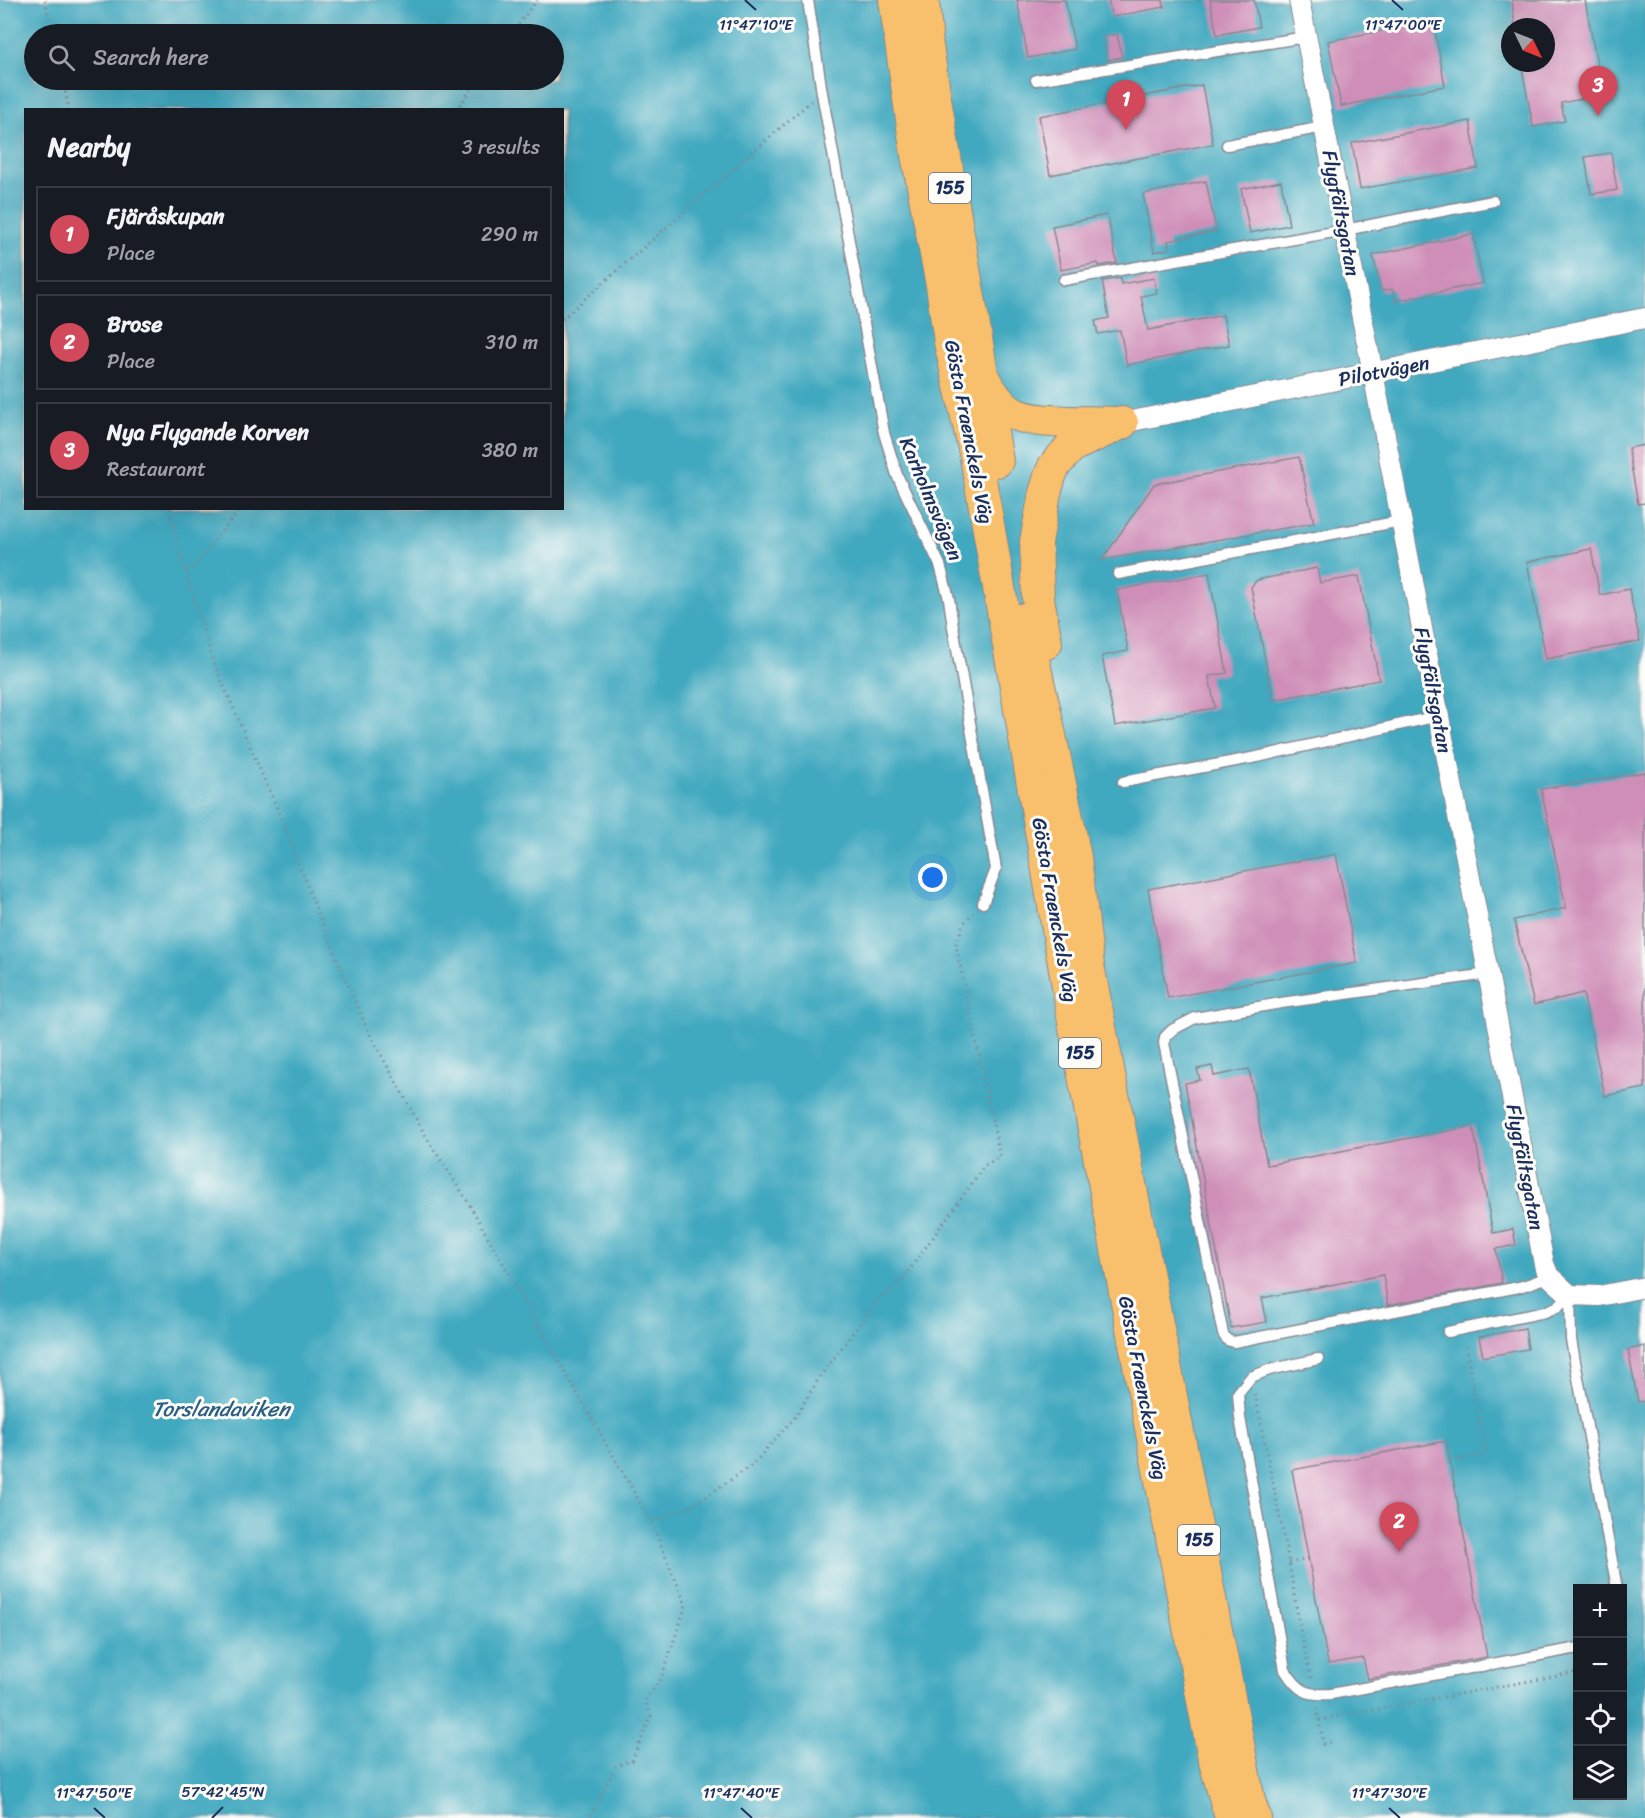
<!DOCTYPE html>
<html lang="en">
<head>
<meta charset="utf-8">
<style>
	body { margin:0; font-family:Sriracha,sans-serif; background:#20242c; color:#f1f3f6 }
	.controls { position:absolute; right:18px; bottom:18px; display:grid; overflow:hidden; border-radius:0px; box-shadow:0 6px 24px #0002 }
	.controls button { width:54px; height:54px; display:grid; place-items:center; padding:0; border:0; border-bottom:2px solid #363941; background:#171b24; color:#f1f3f6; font:30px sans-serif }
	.compass { position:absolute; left:1501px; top:18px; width:54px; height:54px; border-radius:50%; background:#171b24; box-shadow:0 6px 24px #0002; rotate:133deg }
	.you { position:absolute; left:933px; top:878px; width:21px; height:21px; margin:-15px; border:4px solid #fff; border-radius:50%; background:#1a73e8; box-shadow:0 0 0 9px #1a73e833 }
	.badge { display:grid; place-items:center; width:39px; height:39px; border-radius:50%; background:#d1495b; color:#fff; font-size:20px; font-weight:700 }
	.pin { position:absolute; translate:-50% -50px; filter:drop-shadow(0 2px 3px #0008) }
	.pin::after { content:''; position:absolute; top:32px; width:21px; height:18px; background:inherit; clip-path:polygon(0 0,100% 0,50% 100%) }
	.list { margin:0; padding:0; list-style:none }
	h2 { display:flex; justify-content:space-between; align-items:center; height:78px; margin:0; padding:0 24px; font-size:26px }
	h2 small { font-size:20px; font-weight:400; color:#9ea1a6 }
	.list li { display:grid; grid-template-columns:39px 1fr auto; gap:18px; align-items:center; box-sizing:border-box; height:96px; margin:0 12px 12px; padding:0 12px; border:2px solid #363941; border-radius:0px }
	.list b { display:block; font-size:22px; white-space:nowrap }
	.list p { margin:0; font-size:20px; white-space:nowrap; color:#9ea1a6 }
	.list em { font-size:20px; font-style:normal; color:#9ea1a6 }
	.icon { flex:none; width:33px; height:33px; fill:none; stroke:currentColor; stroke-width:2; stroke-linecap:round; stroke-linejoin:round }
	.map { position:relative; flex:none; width:1645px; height:1818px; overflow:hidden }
	.search { position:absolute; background:#171b24; box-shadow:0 6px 24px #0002; left:24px; top:24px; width:540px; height:66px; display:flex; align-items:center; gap:15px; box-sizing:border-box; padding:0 21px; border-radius:33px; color:#9ea1a6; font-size:22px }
	.panel { position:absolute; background:#171b24; box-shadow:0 6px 24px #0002; left:24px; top:108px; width:540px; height:402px; border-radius:0px }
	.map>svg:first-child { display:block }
	.water { fill:#3fa8bf; stroke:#2d6c8e; stroke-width:1.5; fill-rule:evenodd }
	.building { fill:#cf8eb8 }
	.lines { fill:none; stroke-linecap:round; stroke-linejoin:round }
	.service-casing { stroke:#868892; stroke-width:13 }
	.minor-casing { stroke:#868892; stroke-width:22 }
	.primary-casing { stroke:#868892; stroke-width:34 }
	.path { stroke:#868892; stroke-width:3; stroke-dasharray:1.5 4.5; stroke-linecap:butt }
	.service { stroke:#fff; stroke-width:10 }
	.minor { stroke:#fff; stroke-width:20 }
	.primary { stroke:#f8bf6c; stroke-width:32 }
	.ticks { fill:none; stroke:#1b2f5e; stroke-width:2 }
	.labels { text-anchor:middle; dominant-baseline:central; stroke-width:6; stroke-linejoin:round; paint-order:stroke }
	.shield { fill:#fdfcf7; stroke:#5f6c8c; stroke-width:1.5 }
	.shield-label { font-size:18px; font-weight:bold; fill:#1b2f5e }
	.street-label { font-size:20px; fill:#1b2f5e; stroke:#fdfcf7 }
	.water-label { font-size:21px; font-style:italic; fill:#295f85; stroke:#fdfcf7 }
	.ticks-label { font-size:15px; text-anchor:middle; fill:#1b2f5e; stroke:#fdfcf7; stroke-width:6; stroke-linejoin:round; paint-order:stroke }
</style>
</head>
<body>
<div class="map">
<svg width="1645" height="1818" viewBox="0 0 1645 1818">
	<rect width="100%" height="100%" fill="#fdfcf7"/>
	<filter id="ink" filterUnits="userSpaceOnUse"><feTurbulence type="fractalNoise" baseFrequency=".0167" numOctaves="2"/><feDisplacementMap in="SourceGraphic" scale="12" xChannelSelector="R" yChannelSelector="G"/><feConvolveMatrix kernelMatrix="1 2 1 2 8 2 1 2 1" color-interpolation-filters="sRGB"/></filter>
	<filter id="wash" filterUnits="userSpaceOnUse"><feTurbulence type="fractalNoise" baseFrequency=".008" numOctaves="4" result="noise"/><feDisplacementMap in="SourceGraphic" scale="24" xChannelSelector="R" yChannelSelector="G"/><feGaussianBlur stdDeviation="1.35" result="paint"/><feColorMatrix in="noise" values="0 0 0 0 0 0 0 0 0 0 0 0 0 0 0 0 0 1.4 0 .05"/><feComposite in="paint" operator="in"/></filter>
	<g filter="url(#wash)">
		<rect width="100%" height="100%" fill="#f2e2c6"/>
		<path class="water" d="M0 0H1645V1818H0ZM1510 27H1546V63H1510ZM34 34H554V80H34ZM26 110H562V508H26ZM1578 1588H1622V1796H1578Z"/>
		<g id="blocks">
			<g class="building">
				<polygon points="1017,0 1065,0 1075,49 1028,58"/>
				<polygon points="1108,0 1163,0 1164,7 1112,17"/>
				<polygon points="1210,0 1254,0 1259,27 1217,35"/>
				<polygon points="1512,0 1585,0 1603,95 1561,103 1565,121 1533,127 1521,63 1546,63 1546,27 1515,27"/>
				<polygon points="1433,21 1445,86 1341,106 1328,41"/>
				<polygon points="1117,34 1122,57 1108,60 1103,37"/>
				<polygon points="1202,85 1213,144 1050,175 1039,116"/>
				<polygon points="1470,121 1478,168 1360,189 1352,143"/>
				<polygon points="1611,153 1617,190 1591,194 1585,157"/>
				<polygon points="1206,181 1216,231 1168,241 1169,249 1154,252 1143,194"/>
				<polygon points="1281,181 1289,225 1250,233 1241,189"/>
				<polygon points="1107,215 1117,263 1099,266 1098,263 1061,270 1052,226"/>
				<polygon points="1473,234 1483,283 1395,301 1392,289 1381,291 1373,255"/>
				<polygon points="1120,278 1121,284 1154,278 1157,293 1141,296 1148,330 1223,315 1229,345 1127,365 1120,330 1098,334 1095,321 1109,318 1102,281"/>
				<polygon points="1645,445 1645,503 1638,504 1628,448"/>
				<polygon points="1299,457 1314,523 1102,560 1154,484"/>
				<polygon points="1591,549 1600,595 1629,589 1640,641 1546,659 1527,562"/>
				<polygon points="1317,568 1320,583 1359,576 1379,680 1273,700 1251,587 1257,580"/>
				<polygon points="1209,573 1227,673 1209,676 1215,708 1115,726 1102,656 1128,651 1117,590"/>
				<polygon points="1645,772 1645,1088 1605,1096 1583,993 1534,1005 1514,920 1566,908 1541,789"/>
				<polygon points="1336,854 1357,963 1168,998 1148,889"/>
				<polygon points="1212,1066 1214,1076 1249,1069 1267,1165 1473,1126 1493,1233 1513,1229 1516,1245 1496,1249 1502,1283 1388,1305 1383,1275 1262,1298 1267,1322 1231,1328 1185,1083 1200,1080 1197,1069"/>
				<polygon points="1525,1328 1528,1349 1483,1357 1479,1337"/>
				<polygon points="1645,1346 1645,1401 1638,1402 1628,1350"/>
				<polygon points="1446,1441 1487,1657 1368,1679 1363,1658 1328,1664 1292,1470"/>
			</g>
		</g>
	</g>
	<g filter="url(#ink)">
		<use href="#blocks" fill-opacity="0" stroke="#868892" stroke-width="1.5"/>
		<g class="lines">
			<g class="service-casing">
				<g id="service">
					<polyline points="808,0 822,93 884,433 897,475 940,565 949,599 953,627 996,869 983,903"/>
					<polyline points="1036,80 1306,37"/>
					<polyline points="1227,145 1324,127"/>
					<polyline points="1064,280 1345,230 1493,201"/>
					<polyline points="1118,574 1401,521"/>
					<polyline points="1123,782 1257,757 1438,716"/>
					<polyline points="1488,974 1281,1003 1195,1018 1172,1030 1165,1037 1164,1043 1223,1334 1227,1340 1234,1342 1519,1287 1532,1283 1549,1276"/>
					<polyline points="1570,1295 1571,1340 1617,1588"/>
					<polyline points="1448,1332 1545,1312 1557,1307 1570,1295"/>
					<path d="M1318 1359 1269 1370 1251 1377 1238 1393 1240 1418 1285 1670C1298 1691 1307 1696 1331 1694L1578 1648"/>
				</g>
			</g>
			<g class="minor-casing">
				<g id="minor">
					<polyline points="1299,0 1373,373 1544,1264 1549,1276 1570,1295 1599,1296 1645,1287"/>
					<polyline points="1122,423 1645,318"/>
				</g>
			</g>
			<g class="primary-casing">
				<g id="primary">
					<polyline points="895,0 917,155 942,285 950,342 976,457 988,524 1078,1045 1214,1758 1231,1818"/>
					<polyline points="923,0 927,46 937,111 997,461"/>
					<path d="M984 379C992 392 999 404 1011 412 1032 425 1089 421 1115 423"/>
					<polyline points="1024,619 1049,730 1075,857 1088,965 1249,1801 1255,1818"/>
					<polyline points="1046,643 1038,598 1036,542 1045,493 1050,476 1054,466 1072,446 1122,423"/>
				</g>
			</g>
			<g class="path">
				<polyline points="45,0 53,34"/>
				<polyline points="511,34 537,0"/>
				<polyline points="63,80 69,110"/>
				<polyline points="456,110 478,80"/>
				<polyline points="562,319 811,101"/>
				<polyline points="170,508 177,543 213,661 279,813 317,911 367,1029 429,1142 465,1197 651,1522 686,1605 661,1679 645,1700 651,1716 632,1760 616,1766 589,1818"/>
				<polyline points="186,571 191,569 198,561 241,508"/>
				<polyline points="1255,1394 1289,1563 1301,1634 1311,1678"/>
				<polyline points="1450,1461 1485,1454 1465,1342"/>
				<polyline points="651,1522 694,1505 752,1465 796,1416 821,1375 875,1304 900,1283 985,1165 1000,1157 956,945 963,924 973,913"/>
				<polyline points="1289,1563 1309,1559"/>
				<polyline points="1622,1664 1632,1662"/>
				<polyline points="1317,1708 1323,1744 1333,1741"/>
				<polyline points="1319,1720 1578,1672"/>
			</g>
			<use href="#service" class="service"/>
			<use href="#minor" class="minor"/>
			<use href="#primary" class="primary"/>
		</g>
	</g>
	<path class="ticks" d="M745 0 756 10M1392 0 1403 10M94 1808 105 1818M741 1808 752 1818M1389 1808 1400 1818M212 1818 223 1807"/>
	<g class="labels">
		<g class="shield">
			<rect x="929" y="173" width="42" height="30" rx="4.5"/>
			<rect x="1059" y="1038" width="42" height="30" rx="4.5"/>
			<rect x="1178" y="1525" width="42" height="30" rx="4.5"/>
		</g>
		<g class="shield-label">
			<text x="950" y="188">155</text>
			<text x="1080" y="1053">155</text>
			<text x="1199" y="1540">155</text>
		</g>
		<g class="street-label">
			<text transform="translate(1341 213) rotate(79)">Flygfältsgatan</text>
			<text transform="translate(1384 371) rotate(-11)">Pilotvägen</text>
			<text transform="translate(969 432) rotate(79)">Gösta Fraenckels Väg</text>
			<text transform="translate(931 499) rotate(67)">Karholmsvägen</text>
			<text transform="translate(1433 690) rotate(79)">Flygfältsgatan</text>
			<text transform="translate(1055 910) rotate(80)">Gösta Fraenckels Väg</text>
			<text transform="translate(1525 1167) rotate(79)">Flygfältsgatan</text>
			<text transform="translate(1143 1388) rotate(79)">Gösta Fraenckels Väg</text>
		</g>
		<g class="water-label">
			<text x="221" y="1409">Torslandaviken</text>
		</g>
	</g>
	<g class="ticks-label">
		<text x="1403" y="30">11°47'00"E</text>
		<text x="756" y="30">11°47'10"E</text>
		<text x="223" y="1797">57°42'45"N</text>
		<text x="94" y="1798">11°47'50"E</text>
		<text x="741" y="1798">11°47'40"E</text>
		<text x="1389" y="1798">11°47'30"E</text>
	</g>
</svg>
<div class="controls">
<button>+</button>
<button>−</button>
<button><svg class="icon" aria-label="locate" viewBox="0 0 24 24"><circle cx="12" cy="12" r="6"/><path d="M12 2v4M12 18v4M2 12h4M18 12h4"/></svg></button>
<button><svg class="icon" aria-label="layers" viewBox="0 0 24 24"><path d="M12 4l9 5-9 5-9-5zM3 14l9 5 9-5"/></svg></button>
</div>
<svg class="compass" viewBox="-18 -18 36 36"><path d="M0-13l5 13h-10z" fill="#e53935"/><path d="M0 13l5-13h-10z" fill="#9ea1a6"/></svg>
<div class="you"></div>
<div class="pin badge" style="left:1126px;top:130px">1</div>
<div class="pin badge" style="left:1399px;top:1552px">2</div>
<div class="pin badge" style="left:1598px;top:116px">3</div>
<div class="search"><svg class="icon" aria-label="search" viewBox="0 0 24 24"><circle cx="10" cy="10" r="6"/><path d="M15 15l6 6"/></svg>Search here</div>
<section class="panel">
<h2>Nearby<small>3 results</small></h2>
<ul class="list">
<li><span class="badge">1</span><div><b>Fjäråskupan</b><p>Place</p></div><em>290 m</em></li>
<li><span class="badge">2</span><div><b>Brose</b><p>Place</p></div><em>310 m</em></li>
<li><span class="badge">3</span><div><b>Nya Flygande Korven</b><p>Restaurant</p></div><em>380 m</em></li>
</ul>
</section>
</div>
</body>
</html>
